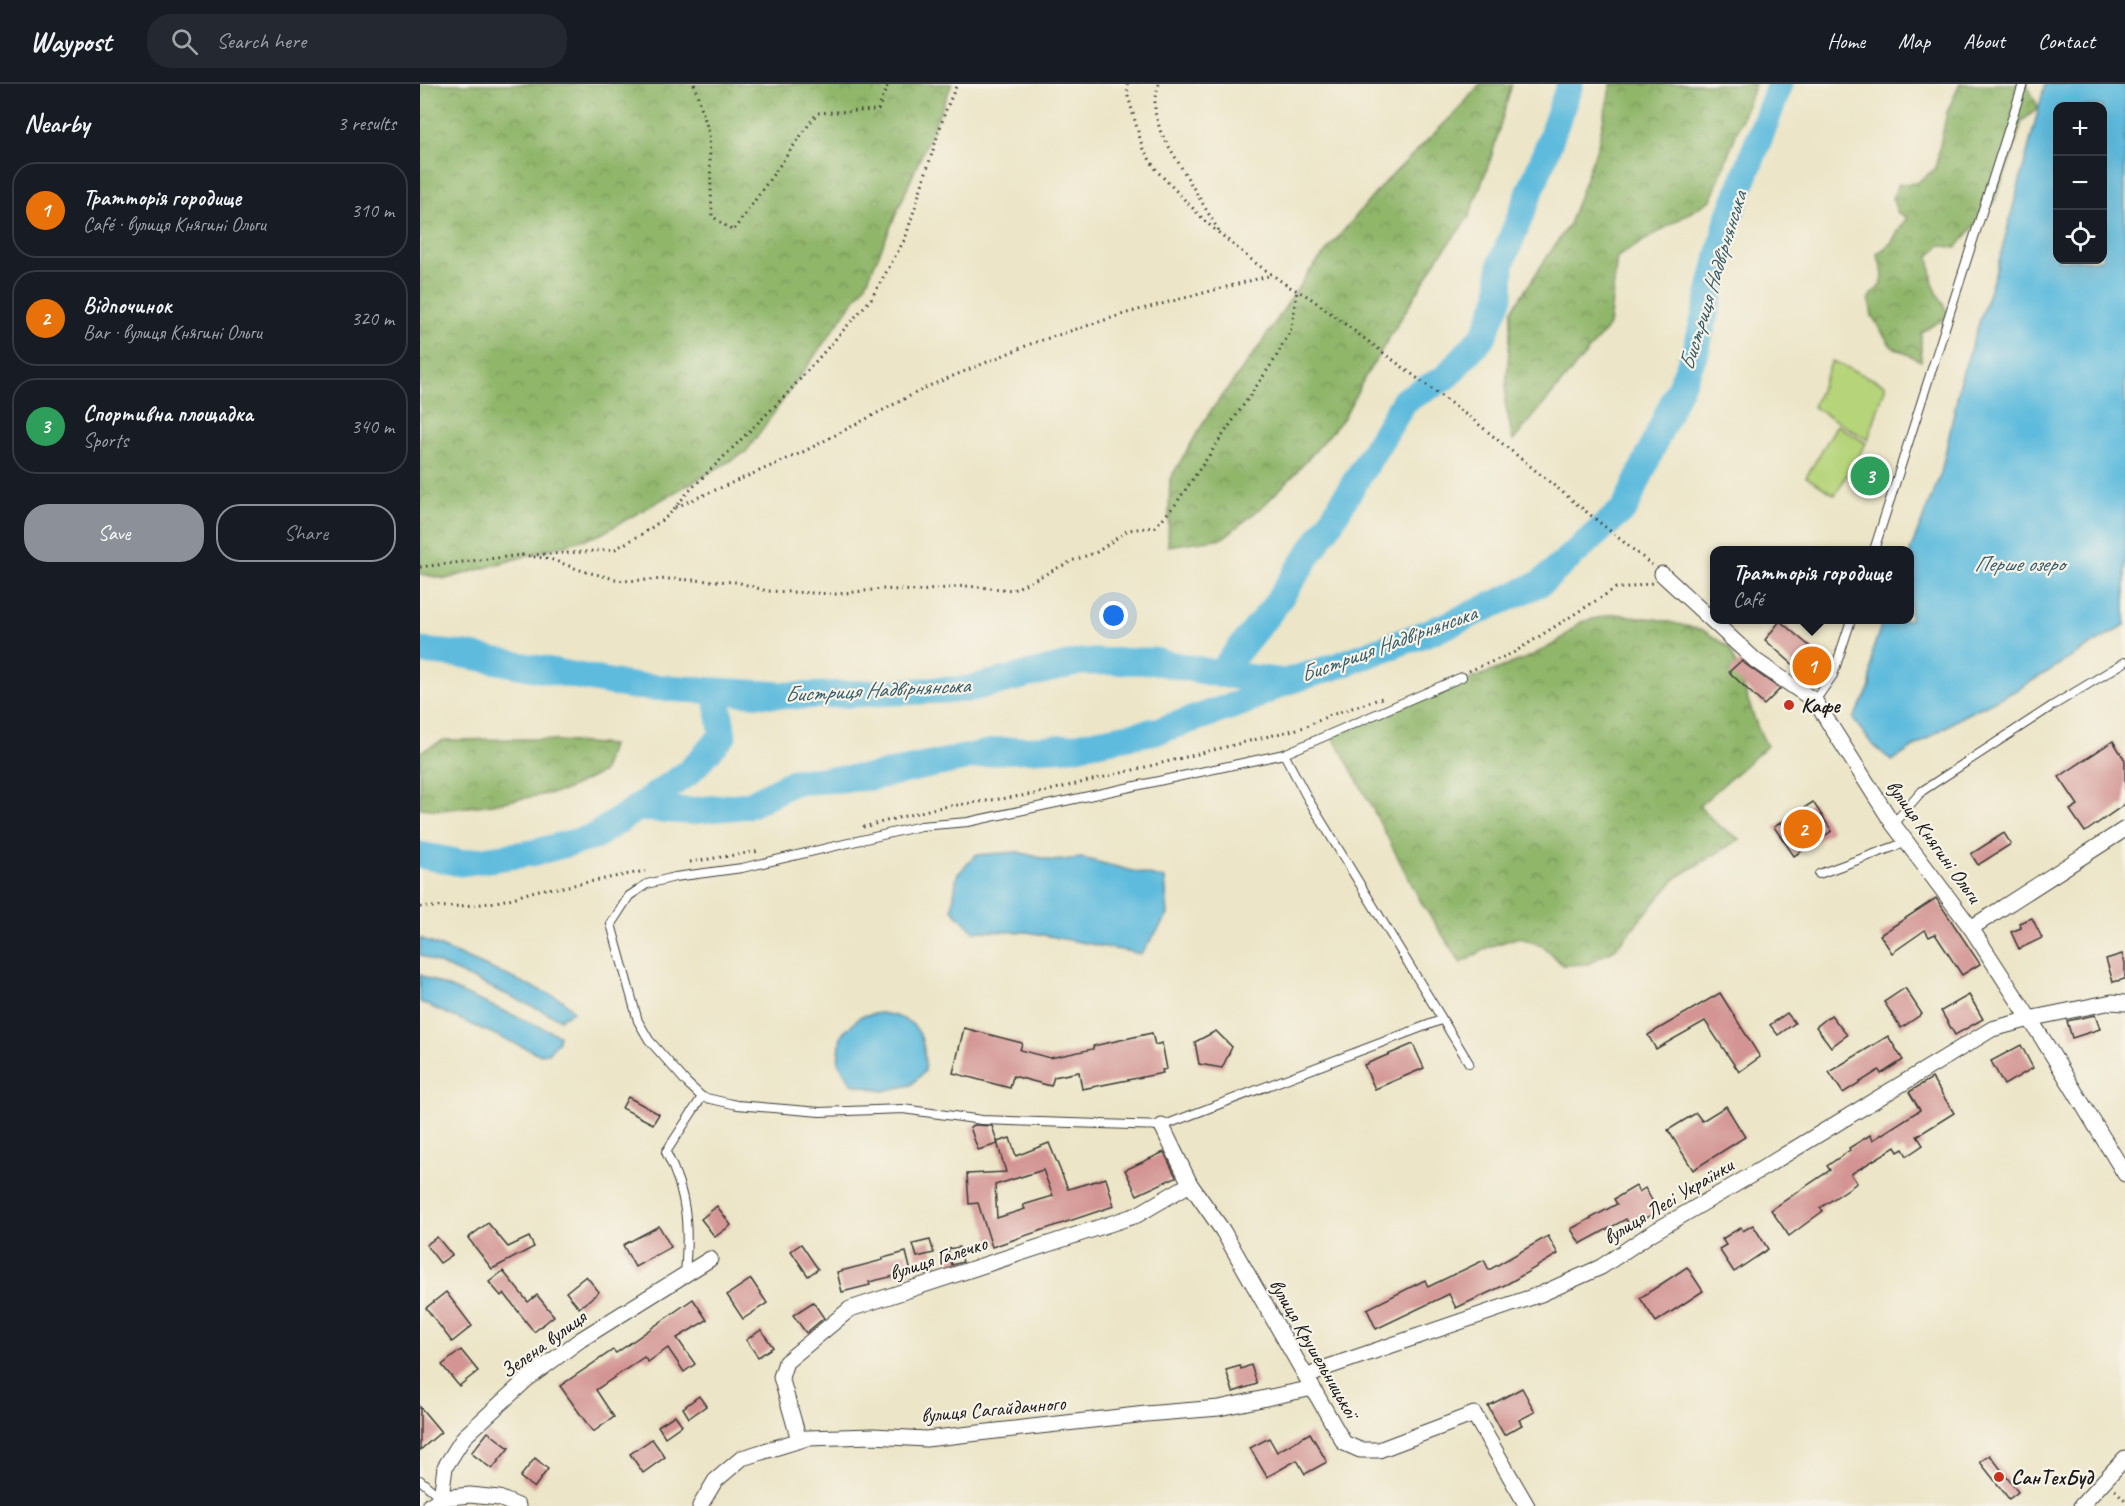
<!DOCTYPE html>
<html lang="en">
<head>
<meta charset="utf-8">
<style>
	body { margin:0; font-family:Caveat,sans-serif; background:#242831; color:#f1f3f6 }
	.controls { position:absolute; right:18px; top:18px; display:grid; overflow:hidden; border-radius:12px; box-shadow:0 6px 24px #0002 }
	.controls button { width:54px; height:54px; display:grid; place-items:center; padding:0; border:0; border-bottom:2px solid #363941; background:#171b24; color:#f1f3f6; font:30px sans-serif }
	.you { position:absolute; left:694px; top:532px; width:21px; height:21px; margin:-15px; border:4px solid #fff; border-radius:50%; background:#1a73e8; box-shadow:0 0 0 9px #1a73e833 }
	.badge { display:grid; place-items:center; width:39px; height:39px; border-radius:50%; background:#8c9099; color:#fff; font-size:20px; font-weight:700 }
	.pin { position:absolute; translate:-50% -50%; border:3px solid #fff; box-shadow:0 2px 6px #0006 }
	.popup { position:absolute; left:1290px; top:462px; width:204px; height:78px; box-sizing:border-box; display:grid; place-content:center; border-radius:12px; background:#171b24; filter:drop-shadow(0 2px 4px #0005); font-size:20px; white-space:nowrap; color:#9ea1a6 }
	.popup b { font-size:22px; color:#f1f3f6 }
	.popup::after { content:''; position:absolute; left:50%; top:100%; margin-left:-12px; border:12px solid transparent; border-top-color:#171b24 }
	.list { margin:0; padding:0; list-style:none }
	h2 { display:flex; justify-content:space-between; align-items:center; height:78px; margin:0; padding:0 24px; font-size:26px }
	h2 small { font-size:20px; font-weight:400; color:#9ea1a6 }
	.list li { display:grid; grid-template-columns:39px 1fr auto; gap:18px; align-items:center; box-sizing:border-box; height:96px; margin:0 12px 12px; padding:0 12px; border:2px solid #363941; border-radius:24px }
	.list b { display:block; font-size:22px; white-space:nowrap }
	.list p { margin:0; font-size:20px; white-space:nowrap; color:#9ea1a6 }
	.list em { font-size:20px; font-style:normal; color:#9ea1a6 }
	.actions { display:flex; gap:12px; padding:18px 24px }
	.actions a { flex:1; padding:14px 0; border:2px solid #8c9099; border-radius:24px; text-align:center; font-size:21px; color:#8c9099 }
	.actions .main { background:#8c9099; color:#fff }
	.icon { flex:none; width:33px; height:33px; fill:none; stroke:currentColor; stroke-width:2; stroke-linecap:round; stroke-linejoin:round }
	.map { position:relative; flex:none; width:1705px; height:1422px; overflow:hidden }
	header { display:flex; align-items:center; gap:36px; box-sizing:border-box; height:84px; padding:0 30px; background:#171b24; border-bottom:2px solid #363941 }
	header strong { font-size:28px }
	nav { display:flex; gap:33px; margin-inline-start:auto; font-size:21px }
	.search { width:420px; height:54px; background:#242831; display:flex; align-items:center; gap:15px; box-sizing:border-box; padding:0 21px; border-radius:24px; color:#9ea1a6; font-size:22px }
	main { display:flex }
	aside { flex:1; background:#171b24 }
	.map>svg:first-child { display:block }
	.grass { fill:#b6d47a; stroke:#69784b; stroke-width:1.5 }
	.forest { fill:url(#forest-crowns); stroke:#566943; stroke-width:1.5 }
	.water { fill:#5fbbdd; stroke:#3e6c7c; stroke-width:1.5; fill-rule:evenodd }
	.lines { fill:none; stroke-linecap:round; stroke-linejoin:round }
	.river { stroke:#5fbbdd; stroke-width:27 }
	.building { fill:#d39493; fill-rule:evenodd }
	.lane-casing { stroke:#3b3a36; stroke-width:10 }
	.street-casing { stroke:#3b3a36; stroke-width:17 }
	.path { stroke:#3b3a36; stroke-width:3; stroke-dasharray:1.5 4.5; stroke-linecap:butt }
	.lane { stroke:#fff; stroke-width:8 }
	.street { stroke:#fff; stroke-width:15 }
	.poi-dot { fill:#c8321e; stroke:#f7f3e8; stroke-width:2 }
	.labels { text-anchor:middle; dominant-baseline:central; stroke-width:4.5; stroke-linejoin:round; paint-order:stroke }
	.poi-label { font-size:21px; font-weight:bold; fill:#1c1c1c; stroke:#f7f3e8; text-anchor:start }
	.street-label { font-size:21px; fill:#1c1c1c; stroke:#f7f3e8 }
	.water-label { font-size:22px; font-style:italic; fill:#375c69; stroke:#f7f3e8 }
</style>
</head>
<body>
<header>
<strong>Waypost</strong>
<div class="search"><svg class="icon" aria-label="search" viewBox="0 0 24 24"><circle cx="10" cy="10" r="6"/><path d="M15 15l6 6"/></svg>Search here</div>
<nav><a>Home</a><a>Map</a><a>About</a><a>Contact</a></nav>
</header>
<main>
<aside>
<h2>Nearby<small>3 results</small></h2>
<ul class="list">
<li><span class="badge" style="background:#e8710a">1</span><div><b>Тратторія городище</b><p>Café · вулиця Княгині Ольги</p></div><em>310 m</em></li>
<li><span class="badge" style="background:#e8710a">2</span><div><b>Відпочинок</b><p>Bar · вулиця Княгині Ольги</p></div><em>320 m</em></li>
<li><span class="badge" style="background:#2e9e5b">3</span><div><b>Спортивна площадка</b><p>Sports</p></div><em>340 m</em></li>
</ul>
<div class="actions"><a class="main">Save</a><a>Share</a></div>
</aside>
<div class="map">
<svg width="1705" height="1422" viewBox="0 0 1705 1422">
	<defs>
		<pattern id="forest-crowns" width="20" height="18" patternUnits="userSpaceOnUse" patternTransform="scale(1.5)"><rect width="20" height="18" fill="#90b66a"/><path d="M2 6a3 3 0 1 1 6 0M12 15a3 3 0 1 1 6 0" fill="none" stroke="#759356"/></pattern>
	</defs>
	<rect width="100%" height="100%" fill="#f7f3e8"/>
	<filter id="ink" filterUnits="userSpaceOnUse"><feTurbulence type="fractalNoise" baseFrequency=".0167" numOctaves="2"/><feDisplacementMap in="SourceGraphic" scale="12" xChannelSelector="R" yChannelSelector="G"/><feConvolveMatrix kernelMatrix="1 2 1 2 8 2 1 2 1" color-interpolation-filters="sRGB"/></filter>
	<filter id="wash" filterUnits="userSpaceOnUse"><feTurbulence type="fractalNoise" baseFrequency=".008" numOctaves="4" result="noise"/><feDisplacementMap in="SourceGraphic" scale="24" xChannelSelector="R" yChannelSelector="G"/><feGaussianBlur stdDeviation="1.35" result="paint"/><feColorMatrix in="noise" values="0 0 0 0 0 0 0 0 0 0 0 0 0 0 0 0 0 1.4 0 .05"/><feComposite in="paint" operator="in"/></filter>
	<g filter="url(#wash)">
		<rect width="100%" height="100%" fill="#ece5c7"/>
		<g class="grass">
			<polygon points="1412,277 1466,301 1448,356 1393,323"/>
			<polygon points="1417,341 1446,359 1415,411 1386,393"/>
			<polygon points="1448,376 1463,383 1452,409 1436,402"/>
		</g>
		<g class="forest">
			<polygon points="0,0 532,0 446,200 326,368 179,451 26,495 0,490"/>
			<polygon points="1060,0 1092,0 1071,74 1049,133 1020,171 945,293 923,335 874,391 842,423 803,454 748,462 750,395 790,328 836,267 888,189 964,99 1040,24"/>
			<polygon points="1191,0 1335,0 1291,116 1197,173 1189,242 1093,357 1085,318 1092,226 1149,140 1178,61"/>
			<path d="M1540 0H1606L1619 24 1602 37 1591 74 1573 120 1536 164 1521 161 1509 172 1513 200 1529 232 1501 248V277L1471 262 1452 232 1449 214C1467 196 1465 193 1457 170L1471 159 1487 133 1478 129 1472 114 1479 100 1496 99 1515 85 1527 28Z"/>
			<polygon points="1194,530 1236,535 1283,546 1310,564 1337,642 1347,662 1279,722 1299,742 1320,755 1256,794 1195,865 1168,880 1143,881 1122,862 1099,853 1069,863 1041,879 1001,818 947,714 911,649 1109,573 1136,559 1161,538"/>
			<polygon points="114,655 191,661 183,688 144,707 66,721 22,726 0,724 0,668 24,656"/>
		</g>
		<g class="water">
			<path d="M1625 0H1705V541L1597 606 1543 632 1472 677 1452 660 1433 635 1450 603 1453 565 1463 536H1490V467L1521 389 1542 291 1578 181ZM1682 22V176H1638V22Z"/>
			<polygon points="598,768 633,777 662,774 745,795 748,831 721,870 608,848 553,847 532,825 537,791 556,771"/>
			<polygon points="0,854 143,916 153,927 140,935 0,871"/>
			<polygon points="0,891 139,951 138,957 128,969 119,970 0,918"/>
			<path d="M460 929C500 934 505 951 505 987L491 1001 463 1007 432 1000 418 978 421 951 441 932Z"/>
		</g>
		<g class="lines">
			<g class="river">
				<polyline points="0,567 46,571 211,602 381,612 548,605 660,578 733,577 799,590 865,598 917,582 1023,543 1121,499 1205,424 1276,267 1308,136 1360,0"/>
				<polyline points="799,590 853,524 910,439 985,316 1025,294 1064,251 1080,213 1081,180 1124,73 1150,0"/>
				<polyline points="217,724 270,727 329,721 373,698 452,693 578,667 651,663 741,646 821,619 865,598"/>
				<polyline points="0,771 41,779 112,769 174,753 268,689 303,652 296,607"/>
			</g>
		</g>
		<g id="blocks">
			<g class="building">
				<polygon points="1360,537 1401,572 1385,591 1345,556"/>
				<polygon points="1321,577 1360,605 1344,621 1309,588"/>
				<polygon points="1693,657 1705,676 1705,720 1665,748 1650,726 1658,721 1639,693"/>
				<polygon points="1393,718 1412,747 1374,772 1354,743"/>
				<polygon points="1584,749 1591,760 1558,781 1551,770"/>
				<polygon points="1516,814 1560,880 1542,891 1515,850 1509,853 1505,846 1472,869 1460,851"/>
				<polygon points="1612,834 1622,854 1599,865 1591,848 1601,844 1599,839"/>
				<polygon points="1702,870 1705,879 1705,895 1693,898 1686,875"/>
				<polygon points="1485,904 1502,930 1481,944 1464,918"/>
				<polygon points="1300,909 1340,973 1319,988 1285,937 1236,965 1228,951"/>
				<polygon points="1549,911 1563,935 1535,951 1521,927"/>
				<polygon points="1367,929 1375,939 1358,951 1350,941"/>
				<polygon points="1411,931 1427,951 1411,963 1396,943"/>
				<polygon points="1675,931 1680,945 1652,954 1647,937"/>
				<polygon points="544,944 602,959 600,966 630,974 673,965 673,962 732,949 735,961 742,959 747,985 742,986 743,989 662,1005 659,988 634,993 631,1002 593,992 590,1004 533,989"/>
				<polygon points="796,947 812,963 802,984 779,980 775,958"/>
				<polygon points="1468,952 1483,976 1461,990 1459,986 1423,1009 1409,988"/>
				<polygon points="993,960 1004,984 955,1005 944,981"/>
				<polygon points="1601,961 1613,984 1584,1001 1571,977"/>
				<polygon points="1512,994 1534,1029 1497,1052 1503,1061 1487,1072 1483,1065 1478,1068 1475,1063 1431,1090 1437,1099 1400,1124 1403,1127 1369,1152 1351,1126 1410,1086 1407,1082 1430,1066 1429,1064 1450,1051 1453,1056 1500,1026 1489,1008"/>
				<polygon points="208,1013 239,1030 233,1040 202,1024"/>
				<polygon points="1306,1022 1325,1053 1273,1086 1248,1046 1276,1029 1282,1037"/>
				<polygon points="555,1041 572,1042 578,1060 558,1066 550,1043"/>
				<path d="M590 1054 596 1072 629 1059 648 1105 686 1094 694 1122 572 1163 558 1119 549 1120 547 1090 586 1088 577 1058ZM623 1086 633 1112 603 1121 605 1125 577 1134 575 1101Z"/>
				<polygon points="744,1068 756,1093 717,1111 705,1086"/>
				<polygon points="1216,1102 1219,1108 1225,1104 1238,1127 1210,1143 1206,1135 1160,1160 1151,1145 1197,1120 1194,1115"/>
				<polygon points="297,1122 311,1141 295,1153 281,1135"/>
				<polygon points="68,1139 88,1163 109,1153 114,1163 72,1185 48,1154"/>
				<polygon points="1333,1141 1348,1165 1314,1188 1299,1165 1306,1161 1302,1155 1321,1143 1323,1147"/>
				<polygon points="239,1142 251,1163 215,1183 203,1161"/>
				<polygon points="1128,1152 1138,1170 1089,1199 1036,1224 1029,1210 956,1245 947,1225 1005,1196 1008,1203 1064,1176 1069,1186"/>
				<polygon points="17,1153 32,1171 20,1179 6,1161"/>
				<polygon points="510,1156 514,1169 497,1173 493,1160"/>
				<polygon points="381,1160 398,1185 388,1192 371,1167"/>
				<polygon points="539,1163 543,1178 532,1181 528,1165"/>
				<polygon points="486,1168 491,1188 449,1198 450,1201 422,1208 417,1188 463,1176 463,1174"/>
				<polygon points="1267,1183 1283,1207 1236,1238 1220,1214"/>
				<polygon points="83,1187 108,1218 117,1211 134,1232 114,1248 84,1209 81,1212 69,1198"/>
				<polygon points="166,1192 179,1208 159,1224 146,1208"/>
				<polygon points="331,1195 347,1219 323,1235 307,1211"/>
				<polygon points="26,1208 52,1242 32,1258 6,1224"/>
				<polygon points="273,1215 287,1236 257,1254 275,1280 264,1288 248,1264 228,1278 224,1273 176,1306 194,1333 173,1348 140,1302 193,1266 196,1269"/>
				<polygon points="393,1218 404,1234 386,1249 373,1231"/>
				<polygon points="341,1246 353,1263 338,1273 326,1256"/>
				<polygon points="41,1266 58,1287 39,1302 22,1281"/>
				<polygon points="831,1281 837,1300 813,1308 806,1286 820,1282 821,1285"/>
				<polygon points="1102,1304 1115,1328 1099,1336 1102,1341 1084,1351 1068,1322"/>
				<polygon points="279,1312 286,1322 269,1334 263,1324"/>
				<polygon points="0,1323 21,1348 0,1366"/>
				<polygon points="255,1331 262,1341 245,1353 238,1342"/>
				<polygon points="68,1348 89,1364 72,1385 51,1369"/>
				<polygon points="890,1349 907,1378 885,1390 877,1376 847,1393 830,1364 849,1354 857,1368"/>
				<polygon points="232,1355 245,1373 223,1389 210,1370"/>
				<polygon points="1570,1371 1598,1408 1589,1415 1560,1378"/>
				<polygon points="115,1374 128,1385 114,1404 100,1393"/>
			</g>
		</g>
	</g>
	<g filter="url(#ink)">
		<use href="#blocks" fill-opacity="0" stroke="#3b3a36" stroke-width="1.5"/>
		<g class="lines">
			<g class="lane-casing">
				<g id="lane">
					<polyline points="1454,466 1603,0"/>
					<polyline points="1395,617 1413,591 1431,536"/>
					<polyline points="864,670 888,715 1049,979"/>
					<polyline points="1473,740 1502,707 1632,622 1705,578"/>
					<polyline points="1399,790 1487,758"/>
					<polyline points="282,1013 317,1021 400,1028 483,1025 562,1036 742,1042 1021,936"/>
					<path d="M265 1190C269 1143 268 1111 246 1068L282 1013 267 999 229 956 218 937 191 840 209 812 227 800 255 793 322 784 501 742 548 738 864 670 1042 593"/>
					<polyline points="0,1396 20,1413"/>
				</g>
			</g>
			<g class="street-casing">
				<g id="street">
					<polyline points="1242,490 1336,577 1395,617 1473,740 1551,844 1624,957 1705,1090"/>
					<polyline points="1551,844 1705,745"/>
					<polyline points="742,1042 770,1100 803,1147 924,1359 940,1366 959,1366 1054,1330 1107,1422"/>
					<polyline points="887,1293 908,1283 1121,1210 1181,1183 1230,1150 1340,1086 1572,945 1618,933 1692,918 1705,919"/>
					<polyline points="379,1356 361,1293 366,1278 430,1225 717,1131 770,1100"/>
					<polyline points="21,1414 25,1383 44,1353 106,1296 160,1256 290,1175"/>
					<polyline points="9,1422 21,1414 50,1411 79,1414 98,1422"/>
					<polyline points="280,1422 295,1397 322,1374 387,1354 453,1352 506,1355 726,1330 799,1324 893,1304"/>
					<polyline points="1661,1422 1705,1374"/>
				</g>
			</g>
			<g class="path">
				<polyline points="274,0 289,49 292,132 313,147 397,29 458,26 468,0"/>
				<polyline points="707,0 708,12 723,65 737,87 787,139 834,178 868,202 889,213 1057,339 1232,481"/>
				<polyline points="739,0 735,13 735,28 741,49 800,149"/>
				<polyline points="256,423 381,369 509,302 613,259 707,229 852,191"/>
				<polyline points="102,471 130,475 163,487 203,497 248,495 317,498 347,507 417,510 462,505 499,507 545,502 593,506 654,476 677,468 708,446 735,443 755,421 855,275 872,243 877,206"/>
				<polyline points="111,471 164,468 195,465 224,449 249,431 268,408 365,312 451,215 485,155 525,28 537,0"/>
				<polyline points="0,483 102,471"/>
				<polyline points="1049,587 1093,569 1196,504 1208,504 1232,499"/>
				<polyline points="443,743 516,724 615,710 750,677 885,643 908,632 962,614"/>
				<polyline points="270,778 340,767"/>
				<path d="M0 823C31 823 63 822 93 814 108 809 121 804 138 804L225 787"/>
				<polyline points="1695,1406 1705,1416"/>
			</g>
			<use href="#lane" class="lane"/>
			<use href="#street" class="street"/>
		</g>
	</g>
	<g class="poi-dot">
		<circle cx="1369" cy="621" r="6"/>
		<circle cx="1579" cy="1393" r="6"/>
	</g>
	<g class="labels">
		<g class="poi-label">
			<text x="1381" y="621">Кафе</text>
			<text x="1591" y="1393">СанТехБуд</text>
		</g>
		<g class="street-label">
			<text transform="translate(1514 757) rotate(54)">вулиця Княгині Ольги</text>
			<text transform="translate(1248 1117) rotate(-31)">вулиця Лесі Українки</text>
			<text transform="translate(518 1174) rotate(-18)">вулиця Галечко</text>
			<text transform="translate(123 1260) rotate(-36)">Зелена вулиця</text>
			<text transform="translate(894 1264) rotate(60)">вулиця Крушельницької</text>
			<text transform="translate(573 1325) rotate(-5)">вулиця Сагайдачного</text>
		</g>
		<g class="water-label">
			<text transform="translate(1293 197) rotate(-73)">Бистриця Надвірнянська</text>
			<text x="1599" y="480">Перше озеро</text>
			<text transform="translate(968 560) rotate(-20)">Бистриця Надвірнянська</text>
			<text transform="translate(457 606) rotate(-3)">Бистриця Надвірнянська</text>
		</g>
	</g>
</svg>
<div class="controls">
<button>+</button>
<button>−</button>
<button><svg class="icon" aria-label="locate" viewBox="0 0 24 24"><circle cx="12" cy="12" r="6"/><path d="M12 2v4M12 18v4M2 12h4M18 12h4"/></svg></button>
</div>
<div class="you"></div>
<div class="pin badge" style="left:1392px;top:582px;background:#e8710a">1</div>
<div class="popup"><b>Тратторія городище</b>Café</div>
<div class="pin badge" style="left:1383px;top:745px;background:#e8710a">2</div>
<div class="pin badge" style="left:1450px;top:392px;background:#2e9e5b">3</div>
</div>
</main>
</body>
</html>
